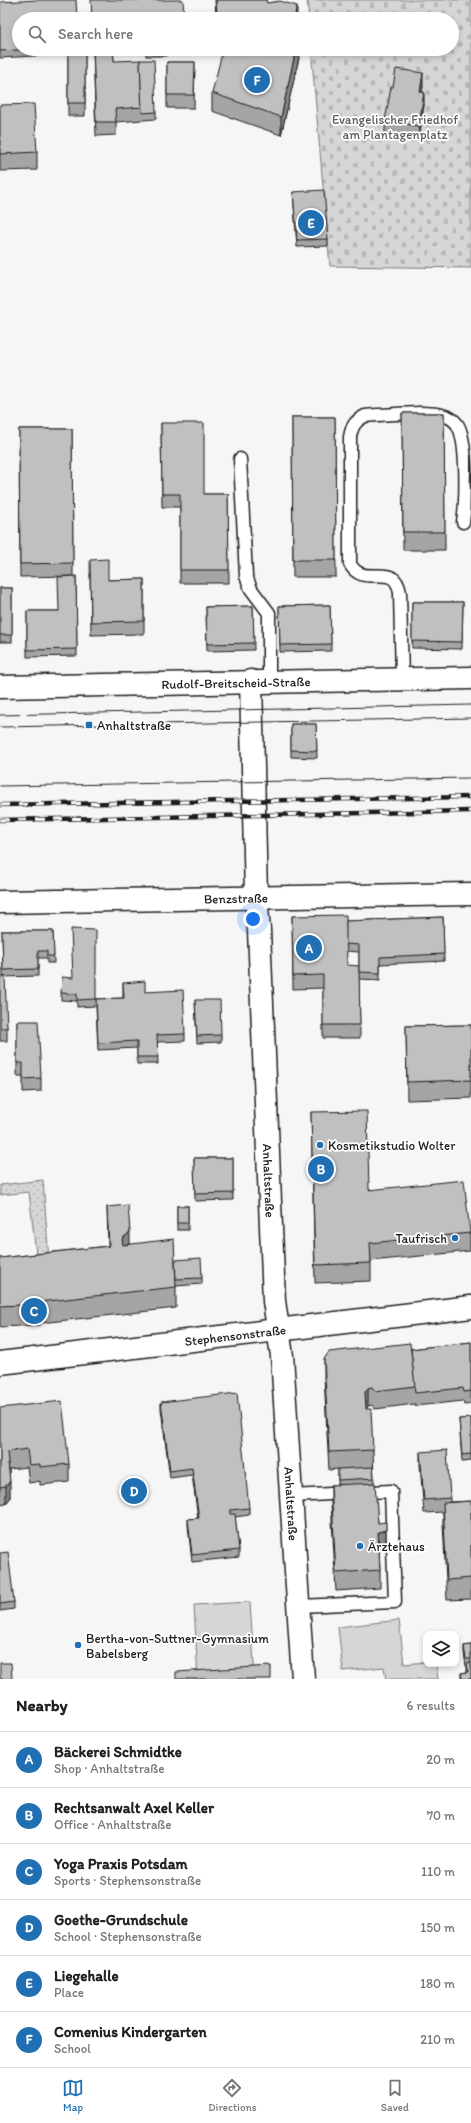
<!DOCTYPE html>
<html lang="en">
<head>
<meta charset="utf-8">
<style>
	body { margin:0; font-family:Itim,sans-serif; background:#f2f2f2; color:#202124 }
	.controls { position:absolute; right:12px; bottom:12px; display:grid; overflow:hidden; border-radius:8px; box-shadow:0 2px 6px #0003 }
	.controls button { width:36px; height:36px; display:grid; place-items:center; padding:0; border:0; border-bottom:1px solid #e0e0e0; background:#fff; color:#202124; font:20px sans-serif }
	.you { position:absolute; left:253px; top:919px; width:14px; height:14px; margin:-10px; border:3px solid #fff; border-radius:50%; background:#1a73e8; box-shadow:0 0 0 6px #1a73e833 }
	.badge { display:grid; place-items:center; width:26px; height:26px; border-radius:50%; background:#1f6fb2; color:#fff; font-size:13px; font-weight:700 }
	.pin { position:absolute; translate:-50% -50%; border:2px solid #fff; box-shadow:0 1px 4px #0006 }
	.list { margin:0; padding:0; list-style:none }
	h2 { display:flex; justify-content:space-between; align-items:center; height:52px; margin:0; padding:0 16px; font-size:17px }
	h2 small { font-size:13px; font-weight:400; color:#757577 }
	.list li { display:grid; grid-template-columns:26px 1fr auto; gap:12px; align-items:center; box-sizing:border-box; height:56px; padding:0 16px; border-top:1px solid #e0e0e0 }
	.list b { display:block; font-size:15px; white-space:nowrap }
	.list p { margin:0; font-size:13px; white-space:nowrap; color:#757577 }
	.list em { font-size:13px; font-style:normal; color:#757577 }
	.icon { flex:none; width:22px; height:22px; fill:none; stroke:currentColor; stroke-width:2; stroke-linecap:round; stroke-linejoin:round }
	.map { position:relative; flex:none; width:471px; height:1679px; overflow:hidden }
	.search { position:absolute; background:#fff; box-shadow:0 2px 6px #0003; left:12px; right:12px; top:12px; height:44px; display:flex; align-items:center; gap:10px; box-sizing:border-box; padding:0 14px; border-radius:22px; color:#757577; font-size:15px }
	.sheet { height:388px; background:#fff }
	nav { display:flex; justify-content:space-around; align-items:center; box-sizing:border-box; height:56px; border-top:1px solid #e0e0e0; background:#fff; font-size:11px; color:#757577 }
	nav a { display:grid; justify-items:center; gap:2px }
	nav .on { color:#1f6fb2 }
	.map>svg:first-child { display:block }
	.grass { fill:url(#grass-dots); stroke:#797979 }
	.cemetery { fill:url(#cemetery-stones); stroke:#797979 }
	.garden { fill:#d6d6d6; stroke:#797979 }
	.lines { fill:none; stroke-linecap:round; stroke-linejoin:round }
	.lane-casing { stroke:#1c1c1c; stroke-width:15 }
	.street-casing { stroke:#1c1c1c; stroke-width:25 }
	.secondary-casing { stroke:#1c1c1c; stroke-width:25 }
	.lane { stroke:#fff; stroke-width:12 }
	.street { stroke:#fff; stroke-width:22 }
	.secondary { stroke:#fff; stroke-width:22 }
	.tram { stroke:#1c1c1c; stroke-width:1 }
	.rail-casing { stroke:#1c1c1c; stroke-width:4.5 }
	.rail { stroke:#fff; stroke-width:3; stroke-dasharray:9; stroke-linecap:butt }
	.wall { fill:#a5a5a5; stroke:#1c1c1c; fill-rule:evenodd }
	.shaded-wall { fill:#868686; stroke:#1c1c1c }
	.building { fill:#c0c0c0; stroke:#1c1c1c }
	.poi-dot { fill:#1f6fb2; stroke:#fff; stroke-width:1.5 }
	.labels { text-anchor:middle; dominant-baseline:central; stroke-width:3.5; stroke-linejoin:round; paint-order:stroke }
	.park-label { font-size:13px; fill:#5d5d5d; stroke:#fff }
	.street-label { font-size:13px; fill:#1c1c1c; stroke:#fff }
	.poi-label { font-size:13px; fill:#1c1c1c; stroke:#fff; text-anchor:start }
</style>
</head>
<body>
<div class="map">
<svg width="471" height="1679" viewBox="0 0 471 1679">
	<defs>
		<pattern id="grass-dots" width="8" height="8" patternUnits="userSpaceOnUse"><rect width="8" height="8" fill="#d6d6d6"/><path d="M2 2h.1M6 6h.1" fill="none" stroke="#b7b7b7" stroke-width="1.8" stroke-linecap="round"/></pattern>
		<pattern id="cemetery-stones" width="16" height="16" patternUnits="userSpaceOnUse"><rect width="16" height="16" fill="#d6d6d6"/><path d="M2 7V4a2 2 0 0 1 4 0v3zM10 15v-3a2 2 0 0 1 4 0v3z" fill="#b7b7b7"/></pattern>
	</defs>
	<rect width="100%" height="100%" fill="#f6f6f6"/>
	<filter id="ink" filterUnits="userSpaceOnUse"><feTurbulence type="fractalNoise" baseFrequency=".025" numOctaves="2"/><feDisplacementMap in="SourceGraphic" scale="8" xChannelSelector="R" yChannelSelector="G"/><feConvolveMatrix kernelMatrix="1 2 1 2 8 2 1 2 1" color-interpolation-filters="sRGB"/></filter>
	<g filter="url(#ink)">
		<polygon class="grass" points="43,1180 50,1274 37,1263 29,1192 0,1195 0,1185"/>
		<polygon class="cemetery" points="307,0 471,0 471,268 330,266 311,49 452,49 452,19 309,19"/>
		<g class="garden">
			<polygon points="250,1602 255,1679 198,1679 194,1605"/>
			<polygon points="399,1620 404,1664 426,1662 426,1664 436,1664 438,1679 386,1679 384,1667 343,1671 338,1627"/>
		</g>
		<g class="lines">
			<g class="lane-casing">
				<g id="lane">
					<polyline points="240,459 246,576 251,589 269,613 269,681"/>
					<path d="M402 679 400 593C395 559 364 590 350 564V437C352 426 355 421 365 416 384 415 428 410 445 416 449 417 454 420 457 424 468 440 466 502 463 522"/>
					<polyline points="291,1496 391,1491 395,1602 298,1606"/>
				</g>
			</g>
			<g class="street-casing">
				<g id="street">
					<path id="s1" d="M251 681 256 897 259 930 274 1301 282 1356 303 1679"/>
					<path id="s2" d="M0 902 471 894"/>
					<path id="s3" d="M0 1363 471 1307"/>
				</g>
			</g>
			<g class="secondary-casing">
				<g id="secondary">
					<path id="s4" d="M0 687 471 678"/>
				</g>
			</g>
			<use href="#lane" class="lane"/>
			<use href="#street" class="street"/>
			<use href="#secondary" class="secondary"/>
			<g class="tram">
				<polyline points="0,715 471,705"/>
				<polyline points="0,727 471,718"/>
				<polyline points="0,786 471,778"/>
			</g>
			<g class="rail-casing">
				<g id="rail">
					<polyline points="0,805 471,797"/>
					<polyline points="0,820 471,811"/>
				</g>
			</g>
			<use href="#rail" class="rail"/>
		</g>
		<g class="wall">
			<polygon points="215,0 266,0 267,3 297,15 300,19 216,19"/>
			<polygon points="0,2 19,49 79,49 79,50 85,50 85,116 68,116 68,54 0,58"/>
			<polygon points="93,49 113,49 114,61 156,112 156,119 116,122 116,135 96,136"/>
			<rect x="146" y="49" width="20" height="7"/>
			<polygon points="301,49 281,135 212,111 212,93"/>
			<polygon points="167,62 195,62 194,108 167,108"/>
			<polygon points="423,86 422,92 424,105 419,139 385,134 385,121 393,87"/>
			<polygon points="0,105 37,152 37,170 0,171"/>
			<polygon points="293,192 328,239 328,246 297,247"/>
			<polygon points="402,413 444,413 445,550 403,550"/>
			<polygon points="292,417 335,417 336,577 293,577"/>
			<polygon points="161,423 204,494 228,494 229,583 180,583 180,507 162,507"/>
			<polygon points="19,429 72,429 73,576 20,577"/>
			<polygon points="471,455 471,511 470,511"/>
			<polygon points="90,573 108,580 144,579 144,634 91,635"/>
			<polygon points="76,576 77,656 27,657 27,611 59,611"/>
			<rect x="0" y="588" width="12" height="54"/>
			<polygon points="412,602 463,602 462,649 412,648"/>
			<polygon points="330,605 331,651 280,652 279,606"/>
			<polygon points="253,606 254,650 207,651 206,607"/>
			<polygon points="291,724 316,724 317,758 291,757"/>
			<path d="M292 916 346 921 443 917 444 961 380 964V980L359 979 360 1038H323V988L293 989ZM346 951 359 952V969L347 965Z"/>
			<polygon points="2,931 53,931 54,963 47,963 47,958 38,958 38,976 3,977"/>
			<polygon points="0,977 7,1028 7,1041 0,1041"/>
			<polygon points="62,977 96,999 123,998 123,983 145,992 185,1034 185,1041 157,1042 158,1064 137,1064 137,1048 98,1050 96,1006 77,1007 77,1001 61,1000"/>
			<polygon points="195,1000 221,1035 221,1042 197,1043"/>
			<polygon points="17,1021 41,1078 41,1091 23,1092 23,1076 17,1076"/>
			<polygon points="471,1025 471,1098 407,1100 406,1026"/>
			<polygon points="311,1112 369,1190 470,1233 470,1251 371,1261 371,1281 315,1283"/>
			<polygon points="194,1158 233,1158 233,1200 195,1201"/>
			<rect x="177" y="1206" width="11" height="24"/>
			<polygon points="107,1207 130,1244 175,1260 202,1278 202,1284 176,1286 176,1308 40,1323 40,1325 0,1327 0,1258 108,1246"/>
			<polygon points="471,1342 471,1404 464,1405 463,1401 415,1406 415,1404 375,1409 372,1405 368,1406 366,1409 373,1450 374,1483 378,1523 386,1548 379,1550 380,1570 380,1588 336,1591 331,1503 331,1485 338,1485 338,1469 329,1470 324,1377 324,1359"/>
			<polygon points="161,1402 249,1508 249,1515 235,1517 239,1550 239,1557 192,1562 188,1526 188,1519 198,1518 192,1475 170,1478 161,1409"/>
			<polygon points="0,1408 69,1464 69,1482 40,1485 40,1481 29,1483 27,1467 9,1469 10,1498 6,1504 0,1505"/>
			<polygon points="471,1418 471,1461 462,1462 459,1419"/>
			<polygon points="420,1452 450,1498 450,1502 471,1501 471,1599 447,1600 443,1524 443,1512 424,1513 420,1465"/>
			<polygon points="0,1553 14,1602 14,1609 0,1611"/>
			<polygon points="471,1645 471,1679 461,1679 461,1673 467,1672 467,1666 466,1666 464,1653 464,1646"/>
		</g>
		<g class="shaded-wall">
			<polygon points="297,6 297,19 295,14"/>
			<polygon points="296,49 301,49 281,135 281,117"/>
			<polygon points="423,73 423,86 420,105 420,92"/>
			<polygon points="424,92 424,105 419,139 419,126"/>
			<polygon points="130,1232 130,1253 122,1260 122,1239"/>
			<polygon points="368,1388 368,1406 365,1410 365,1392"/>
			<polygon points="10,1481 10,1498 6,1504 6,1486"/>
			<polygon points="386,1530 386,1548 378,1550 378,1532"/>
		</g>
		<g class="building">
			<polygon points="38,0 76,0 77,19 19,19 19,49 34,49 0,51 0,2"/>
			<polygon points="91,0 183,0 184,19 92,19"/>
			<polygon points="216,0 266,0 267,3 280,1 297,6 295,14 300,16 299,19 235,19 235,15 217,15"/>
			<polygon points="93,49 113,49 114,61 140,60 142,107 115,109 116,122 96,122"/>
			<polygon points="223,49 296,49 281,117 212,93"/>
			<rect x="68" y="50" width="17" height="53"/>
			<polygon points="140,60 154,60 156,112 142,113"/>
			<polygon points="167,62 195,62 194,95 167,95"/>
			<polygon points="396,69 423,73 420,92 424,92 419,126 385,121 391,87 393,87"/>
			<polygon points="34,104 37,152 0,154 0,105"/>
			<polygon points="324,190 328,239 297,240 293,192"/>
			<polygon points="402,413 444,413 445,532 403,532"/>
			<polygon points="292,417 335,417 336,560 293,560"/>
			<polygon points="161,423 204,423 204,494 228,494 229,570 180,570 180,494 162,494"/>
			<polygon points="19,429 72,429 73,563 20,564"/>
			<polygon points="471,455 471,486 470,486"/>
			<polygon points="108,559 108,580 144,579 144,621 91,622 90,560"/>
			<polygon points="76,576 77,649 27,650 27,611 59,611 58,577"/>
			<rect x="0" y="588" width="12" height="47"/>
			<polygon points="412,602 463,602 462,642 412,641"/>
			<polygon points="330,605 331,644 280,645 279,606"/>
			<polygon points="253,606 254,643 207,644 206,607"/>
			<polygon points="291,724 316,724 317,751 291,750"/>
			<polygon points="346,915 347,965 359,966 360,1025 323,1025 323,975 293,976 292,916"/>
			<polygon points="443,917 444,954 380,957 380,973 359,972 359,945 346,944 346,921"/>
			<polygon points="71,929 96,930 96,999 124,998 123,983 145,981 145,992 183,990 185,1034 157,1035 158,1057 137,1057 137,1041 98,1043 96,999 77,1000 77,994 61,993 62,977 73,978"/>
			<polygon points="2,931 53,931 54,956 47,956 47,951 38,951 38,969 3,970"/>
			<polygon points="0,977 5,977 7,1028 0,1028"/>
			<polygon points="195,1000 220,1000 221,1035 197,1036"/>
			<polygon points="17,1021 38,1021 41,1078 23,1079 23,1063 17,1063"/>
			<polygon points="471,1025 471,1080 407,1082 406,1026"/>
			<polygon points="367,1111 369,1190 464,1180 470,1233 370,1243 371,1263 315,1265 311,1112"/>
			<polygon points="194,1158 233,1158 233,1193 195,1194"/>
			<polygon points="128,1205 130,1232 122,1239 123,1245 174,1239 176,1287 39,1302 40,1304 0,1306 0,1258 109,1246 107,1207"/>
			<rect x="177" y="1206" width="11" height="17"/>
			<polygon points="201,1258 202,1278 176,1279 175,1260"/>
			<polygon points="471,1342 471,1391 464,1392 463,1388 415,1393 411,1349"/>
			<polygon points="410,1343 415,1386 375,1391 372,1387 368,1388 365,1392 366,1409 371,1409 373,1450 329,1452 324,1359 329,1352"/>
			<polygon points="237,1393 249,1508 230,1510 230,1514 235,1514 239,1550 192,1555 188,1519 199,1518 192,1468 170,1471 161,1402"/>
			<polygon points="62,1401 69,1464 40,1467 40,1464 29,1465 27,1449 7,1452 10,1481 6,1486 0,1487 0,1408"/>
			<polygon points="471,1418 471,1454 462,1455 459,1419"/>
			<polygon points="447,1450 450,1498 424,1500 420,1452"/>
			<polygon points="373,1467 374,1478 338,1480 338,1469"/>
			<polygon points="375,1483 378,1523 386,1522 386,1530 378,1532 380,1570 336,1573 331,1485"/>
			<polygon points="471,1501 471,1578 447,1580 443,1503"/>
			<polygon points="8,1552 14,1602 0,1604 0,1553"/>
			<polygon points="471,1645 471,1659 466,1659 464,1646"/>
			<polygon points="471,1662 471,1679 462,1679 461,1673 468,1672 467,1663"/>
			<polygon points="0,1663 11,1663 12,1679 0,1679"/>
			<polygon points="271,1666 271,1679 176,1679 176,1672"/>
		</g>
	</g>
	<g class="poi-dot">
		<rect x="85" y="721" width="8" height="8" rx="2"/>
		<circle cx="320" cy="1145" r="4"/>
		<circle cx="455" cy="1238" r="4"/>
		<circle cx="360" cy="1546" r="4"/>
		<circle cx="78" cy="1645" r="4"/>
	</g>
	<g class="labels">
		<g class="park-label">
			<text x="395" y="119">Evangelischer Friedhof<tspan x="395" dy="15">am Plantagenplatz</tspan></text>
		</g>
		<g class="street-label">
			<text stroke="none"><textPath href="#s4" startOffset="236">Rudolf-Breitscheid-Straße</textPath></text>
			<text stroke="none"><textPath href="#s2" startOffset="236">Benzstraße</textPath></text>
			<text stroke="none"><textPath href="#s1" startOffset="500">Anhaltstraße</textPath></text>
			<text stroke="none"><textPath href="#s3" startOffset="237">Stephensonstraße</textPath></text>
			<text stroke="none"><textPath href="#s1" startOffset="824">Anhaltstraße</textPath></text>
		</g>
		<g class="poi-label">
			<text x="97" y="725">Anhaltstraße</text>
			<text x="328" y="1145">Kosmetikstudio Wolter</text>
			<text x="447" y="1238" text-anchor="end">Taufrisch</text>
			<text x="368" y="1546">Ärztehaus</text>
			<text x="86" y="1638">Bertha-von-Suttner-Gymnasium<tspan x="86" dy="15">Babelsberg</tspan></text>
		</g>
	</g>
</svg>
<div class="controls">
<button><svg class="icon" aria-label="layers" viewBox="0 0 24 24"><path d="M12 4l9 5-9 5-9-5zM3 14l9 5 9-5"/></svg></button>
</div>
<div class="you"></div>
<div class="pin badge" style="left:309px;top:948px">A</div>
<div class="pin badge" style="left:321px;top:1169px">B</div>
<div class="pin badge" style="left:34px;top:1311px">C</div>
<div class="pin badge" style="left:134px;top:1491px">D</div>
<div class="pin badge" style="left:311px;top:223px">E</div>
<div class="pin badge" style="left:257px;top:80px">F</div>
<div class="search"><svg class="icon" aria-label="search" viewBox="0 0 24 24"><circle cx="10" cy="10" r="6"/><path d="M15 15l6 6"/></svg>Search here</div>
</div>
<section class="sheet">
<h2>Nearby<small>6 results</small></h2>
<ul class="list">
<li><span class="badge">A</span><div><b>Bäckerei Schmidtke</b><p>Shop · Anhaltstraße</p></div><em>20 m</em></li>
<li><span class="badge">B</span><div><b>Rechtsanwalt Axel Keller</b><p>Office · Anhaltstraße</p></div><em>70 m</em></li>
<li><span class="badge">C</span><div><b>Yoga Praxis Potsdam</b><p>Sports · Stephensonstraße</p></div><em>110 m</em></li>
<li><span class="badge">D</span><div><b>Goethe-Grundschule</b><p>School · Stephensonstraße</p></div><em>150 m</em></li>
<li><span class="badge">E</span><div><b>Liegehalle</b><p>Place</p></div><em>180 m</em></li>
<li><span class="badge">F</span><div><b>Comenius Kindergarten</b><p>School</p></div><em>210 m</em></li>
</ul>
</section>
<nav>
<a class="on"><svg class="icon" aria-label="map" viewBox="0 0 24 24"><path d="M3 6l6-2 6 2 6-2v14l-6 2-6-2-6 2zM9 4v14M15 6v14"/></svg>Map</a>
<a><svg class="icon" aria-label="directions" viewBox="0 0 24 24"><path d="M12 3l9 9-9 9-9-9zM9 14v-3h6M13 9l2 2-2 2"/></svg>Directions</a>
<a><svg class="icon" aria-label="saved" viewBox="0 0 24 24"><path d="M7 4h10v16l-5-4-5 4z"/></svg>Saved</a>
</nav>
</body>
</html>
